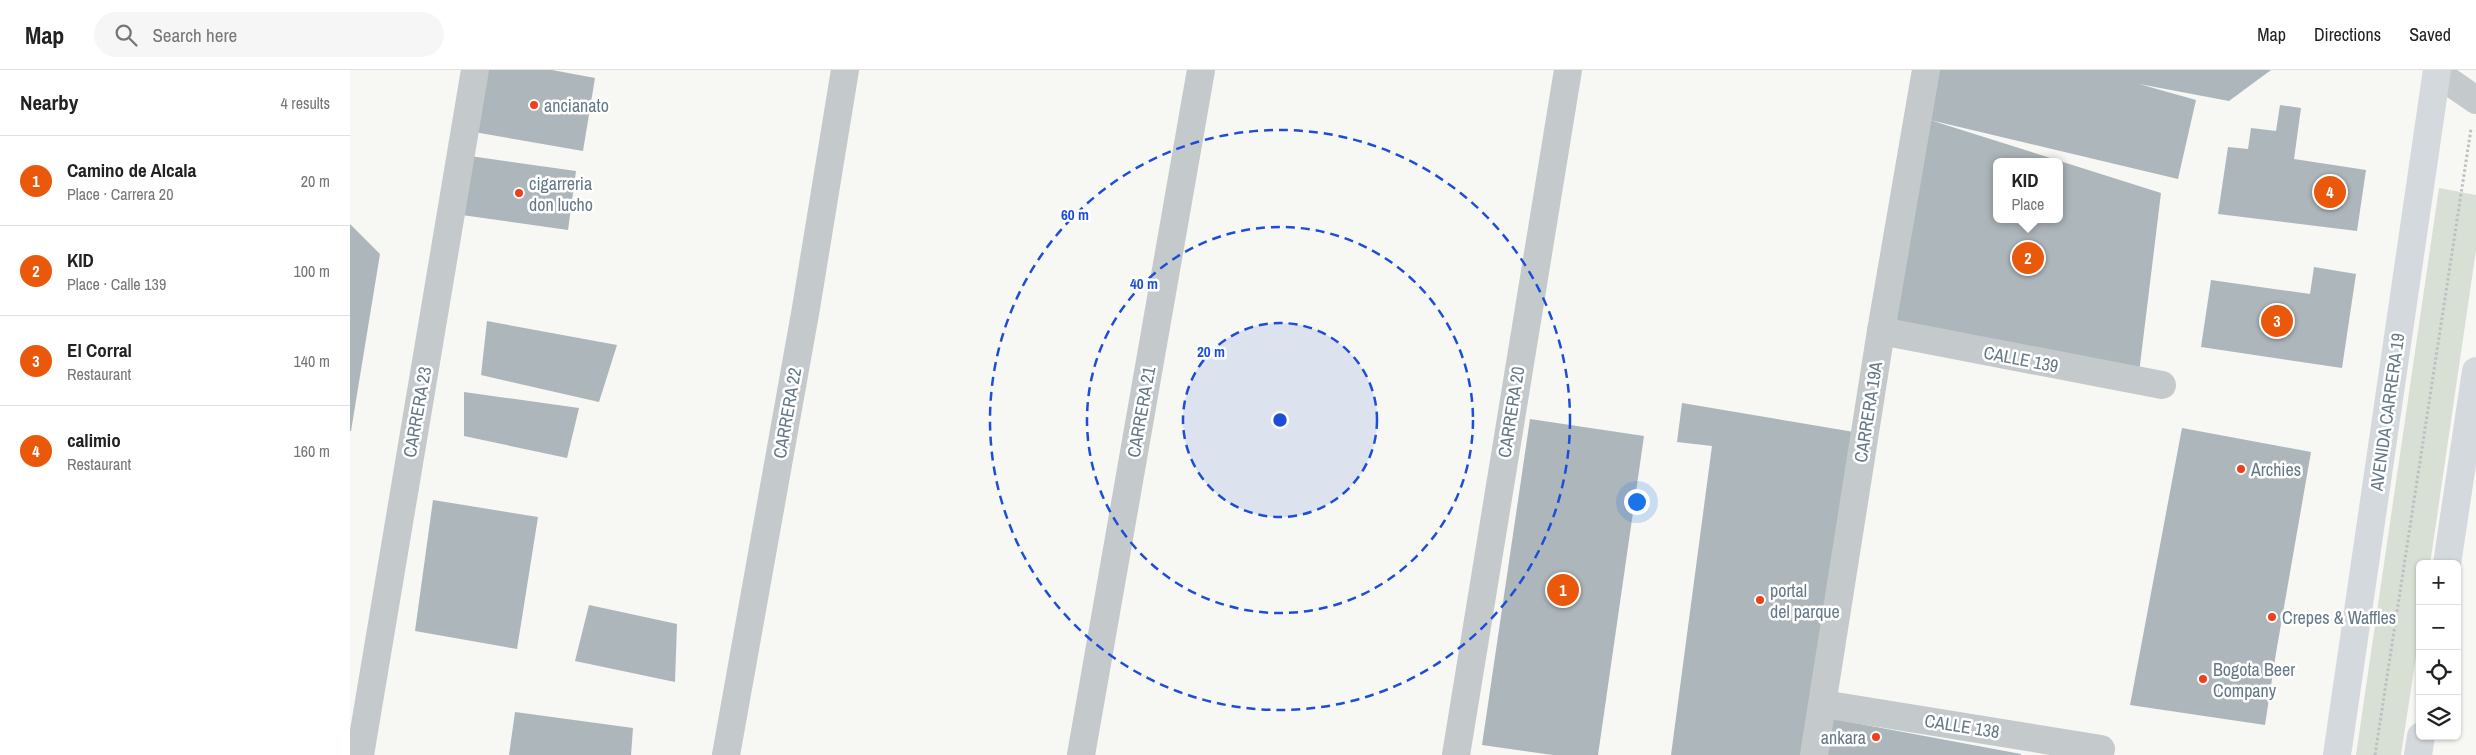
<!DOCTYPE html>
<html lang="en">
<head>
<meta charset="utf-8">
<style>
	body { margin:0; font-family:"Archivo Narrow",sans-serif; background:#f6f6f6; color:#222 }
	.controls { position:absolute; right:15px; bottom:15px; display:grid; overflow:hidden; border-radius:8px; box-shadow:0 1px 4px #0004 }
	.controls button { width:45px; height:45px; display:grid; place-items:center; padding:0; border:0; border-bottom:1px solid #e0e0e0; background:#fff; color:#222; font:25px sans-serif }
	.you { position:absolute; left:1286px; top:431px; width:18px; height:18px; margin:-12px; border:4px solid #fff; border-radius:50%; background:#1a73e8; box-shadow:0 0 0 8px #1a73e833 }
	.badge { display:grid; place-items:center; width:32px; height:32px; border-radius:50%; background:#ea580c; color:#fff; font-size:16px; font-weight:700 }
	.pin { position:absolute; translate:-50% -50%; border:2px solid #fff; box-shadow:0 1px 5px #0006 }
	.popup { position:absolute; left:1643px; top:88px; width:70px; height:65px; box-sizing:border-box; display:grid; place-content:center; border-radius:8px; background:#fff; filter:drop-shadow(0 1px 4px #0005); font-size:16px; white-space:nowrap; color:#767676 }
	.popup b { font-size:19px; color:#222 }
	.popup::after { content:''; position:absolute; left:50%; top:100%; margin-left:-10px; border:10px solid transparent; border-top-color:#fff }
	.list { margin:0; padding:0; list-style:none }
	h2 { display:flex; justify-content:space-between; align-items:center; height:65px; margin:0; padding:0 20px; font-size:21px }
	h2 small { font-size:16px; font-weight:400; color:#767676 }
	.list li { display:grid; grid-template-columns:32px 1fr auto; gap:15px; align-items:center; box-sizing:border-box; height:90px; padding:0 20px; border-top:1px solid #e0e0e0 }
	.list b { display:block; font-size:19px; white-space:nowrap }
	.list p { margin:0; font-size:16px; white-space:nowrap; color:#767676 }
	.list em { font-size:16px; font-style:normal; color:#767676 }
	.icon { flex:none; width:28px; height:28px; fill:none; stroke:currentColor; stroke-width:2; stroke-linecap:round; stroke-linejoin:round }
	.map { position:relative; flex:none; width:2126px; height:685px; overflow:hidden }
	header { display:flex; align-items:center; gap:30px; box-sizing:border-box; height:70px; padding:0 25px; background:#fff; border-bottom:1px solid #e0e0e0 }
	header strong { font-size:24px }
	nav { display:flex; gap:28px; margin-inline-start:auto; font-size:18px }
	.search { width:350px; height:45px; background:#f6f6f6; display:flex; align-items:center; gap:12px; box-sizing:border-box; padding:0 18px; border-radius:28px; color:#767676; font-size:19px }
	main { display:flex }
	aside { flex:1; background:#fff }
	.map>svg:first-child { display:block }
	.green { fill:#d8dfd4 }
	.building { fill:#adb6bb; fill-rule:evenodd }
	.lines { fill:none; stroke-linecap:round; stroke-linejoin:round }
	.path { stroke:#bdc0c2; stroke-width:3; stroke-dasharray:2.5 2.5; stroke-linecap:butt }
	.minor { stroke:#c4c9cc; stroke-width:28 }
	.tertiary { stroke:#c4c9cc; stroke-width:28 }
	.secondary { stroke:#d4d9dd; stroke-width:28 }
	.ring { fill:none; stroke:#1d4ed8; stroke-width:2.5; stroke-dasharray:9 6 }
	.poi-dot { fill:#f0401b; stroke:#fff; stroke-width:2 }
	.labels { text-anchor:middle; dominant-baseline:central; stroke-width:5; stroke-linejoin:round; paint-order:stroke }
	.poi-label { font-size:18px; fill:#647987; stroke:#fff; text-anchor:start }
	.street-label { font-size:18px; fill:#647987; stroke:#fff }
	.centre { fill:#1d4ed8; stroke:#fff; stroke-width:2.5 }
	.ring-label { font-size:15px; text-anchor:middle; font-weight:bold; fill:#1d4ed8; stroke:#fff; stroke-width:5; stroke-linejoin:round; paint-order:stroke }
</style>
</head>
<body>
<header>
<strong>Map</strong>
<div class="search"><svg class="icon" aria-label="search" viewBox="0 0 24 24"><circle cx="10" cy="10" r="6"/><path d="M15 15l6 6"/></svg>Search here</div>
<nav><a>Map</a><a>Directions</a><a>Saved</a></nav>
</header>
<main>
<aside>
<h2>Nearby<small>4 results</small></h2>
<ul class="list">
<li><span class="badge">1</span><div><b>Camino de Alcala</b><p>Place · Carrera 20</p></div><em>20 m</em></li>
<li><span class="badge">2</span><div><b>KID</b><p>Place · Calle 139</p></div><em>100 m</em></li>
<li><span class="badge">3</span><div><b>El Corral</b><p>Restaurant</p></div><em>140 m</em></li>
<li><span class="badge">4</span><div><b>calimio</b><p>Restaurant</p></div><em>160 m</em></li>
</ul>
</aside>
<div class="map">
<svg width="2126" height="685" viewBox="0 0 2126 685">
	<rect width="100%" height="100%" fill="#f7f7f3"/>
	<polygon class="green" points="2089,118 2126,125 2126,180 2080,494 2070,494 2070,560 2051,685 2006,685"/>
	<g class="building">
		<polygon points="132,0 202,0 245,8 233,81 124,62"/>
		<path d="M1584 0H1921L1879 31 1789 14 1846 30 1828 109 1580 50 1811 123 1789 303 1542 254ZM1647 92H1709V149H1647Z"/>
		<polygon points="1930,35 1951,38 1944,89 2016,100 2007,161 1868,144 1878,77 1898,79 1901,58 1926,61"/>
		<polygon points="120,86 226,101 218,160 112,145"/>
		<polygon points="0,154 30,184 1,361 0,361"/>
		<polygon points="1964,197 2006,204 1992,298 1851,277 1861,210 1960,224"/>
		<polygon points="137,251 267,275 249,332 131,305"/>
		<polygon points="114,322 229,338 217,388 114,366"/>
		<polygon points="1332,333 1504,362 1455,685 1321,685 1362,376 1327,372"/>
		<polygon points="1180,349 1294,366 1248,685 1203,685 1132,675"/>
		<polygon points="1832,358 1961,382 1926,583 1915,655 1780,635"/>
		<polygon points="83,430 188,447 167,579 65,561"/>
		<polygon points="239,535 327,554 325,612 225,591"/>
		<polygon points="165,642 283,658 281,685 159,685"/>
		<polygon points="1478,648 1671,684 1671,685 1473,685"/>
	</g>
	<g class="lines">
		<polyline class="path" points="2025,685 2121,59"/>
		<g class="minor">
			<polyline points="1531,261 1812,315"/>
			<polyline points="1473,634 1751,679"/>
			<polyline points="10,685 125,0"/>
			<polyline points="376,685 456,238 495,0"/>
			<polyline points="731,685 851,0"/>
			<polyline points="1106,685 1218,0"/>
			<polyline points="1464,685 1531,261 1576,0"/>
		</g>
		<polyline class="tertiary" points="2087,3 2126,30"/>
		<g class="secondary">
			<polyline points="2097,494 2126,301"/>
			<polyline points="1987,685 2087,0"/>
			<polyline points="2068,685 2071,666"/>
		</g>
	</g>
	<circle cx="930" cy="350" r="97" fill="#1d4ed8" fill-opacity=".12"/>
	<g class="ring">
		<circle cx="930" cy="350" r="97"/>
		<circle cx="930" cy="350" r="193"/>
		<circle cx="930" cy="350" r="290"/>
	</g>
	<g class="poi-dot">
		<circle cx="184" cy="35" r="5"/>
		<circle cx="169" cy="123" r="5"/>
		<circle cx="1891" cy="399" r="5"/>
		<circle cx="1410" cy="530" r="5"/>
		<circle cx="1922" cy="547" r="5"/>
		<circle cx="1853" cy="609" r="5"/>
		<circle cx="1526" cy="667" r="5"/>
	</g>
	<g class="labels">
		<g class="poi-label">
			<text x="194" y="35">ancianato</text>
			<text x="179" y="113">cigarreria<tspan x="179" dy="21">don lucho</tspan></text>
			<text x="1901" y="399">Archies</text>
			<text x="1420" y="520">portal<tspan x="1420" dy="21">del parque</tspan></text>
			<text x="1932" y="547">Crepes &amp; Waffles</text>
			<text x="1863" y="599">Bogota Beer<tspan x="1863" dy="21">Company</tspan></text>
			<text x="1516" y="667" text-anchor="end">ankara</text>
		</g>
		<g class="street-label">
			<text transform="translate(1671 289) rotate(11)">CALLE 139</text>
			<text transform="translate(67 342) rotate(-80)">CARRERA 23</text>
			<text transform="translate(791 342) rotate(-80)">CARRERA 21</text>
			<text transform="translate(1161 342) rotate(-81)">CARRERA 20</text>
			<text transform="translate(1518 342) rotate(-81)">CARRERA 19A</text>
			<text transform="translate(2037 342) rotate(-82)">AVENIDA CARRERA 19</text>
			<text transform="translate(437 343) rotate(-80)">CARRERA 22</text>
			<text transform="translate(1612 656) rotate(9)">CALLE 138</text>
		</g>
	</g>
	<circle cx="930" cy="350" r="8" class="centre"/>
	<g class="ring-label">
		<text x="725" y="150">60 m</text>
		<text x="794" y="219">40 m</text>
		<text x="861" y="287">20 m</text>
	</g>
</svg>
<div class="controls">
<button>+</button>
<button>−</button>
<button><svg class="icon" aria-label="locate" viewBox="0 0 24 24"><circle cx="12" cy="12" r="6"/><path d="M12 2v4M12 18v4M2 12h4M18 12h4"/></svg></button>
<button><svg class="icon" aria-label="layers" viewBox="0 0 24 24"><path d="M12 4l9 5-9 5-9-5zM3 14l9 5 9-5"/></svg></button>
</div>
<div class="you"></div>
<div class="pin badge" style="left:1213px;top:520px">1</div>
<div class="pin badge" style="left:1678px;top:188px">2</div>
<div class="popup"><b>KID</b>Place</div>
<div class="pin badge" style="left:1927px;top:251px">3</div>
<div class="pin badge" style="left:1980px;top:122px">4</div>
</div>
</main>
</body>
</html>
